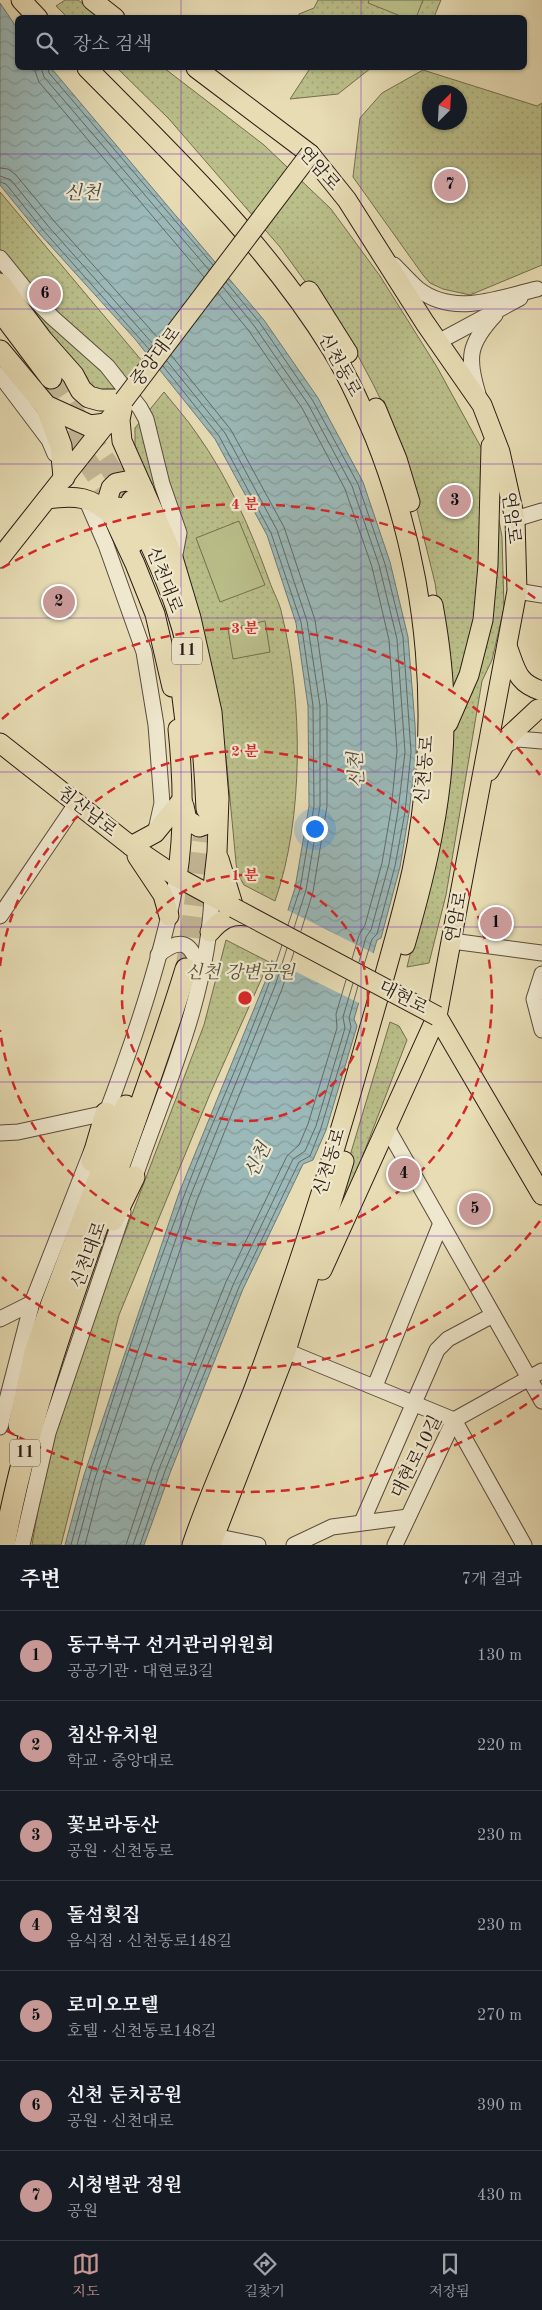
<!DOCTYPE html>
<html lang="ko">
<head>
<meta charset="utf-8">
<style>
	body { margin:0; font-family:"Old Standard TT","Noto Serif KR",serif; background:#20242c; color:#f1f3f6 }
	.compass { position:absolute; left:422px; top:85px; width:45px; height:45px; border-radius:50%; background:#171b24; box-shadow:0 1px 4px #0004; rotate:24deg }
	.you { position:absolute; left:314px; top:828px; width:18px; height:18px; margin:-12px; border:4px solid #fff; border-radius:50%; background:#1a73e8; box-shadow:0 0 0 8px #1a73e833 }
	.badge { display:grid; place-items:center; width:32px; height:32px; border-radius:50%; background:#c59692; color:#111; font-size:16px; font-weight:700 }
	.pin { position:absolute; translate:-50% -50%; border:2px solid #fff; box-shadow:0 1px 5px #0006 }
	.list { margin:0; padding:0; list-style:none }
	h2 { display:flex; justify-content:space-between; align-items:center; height:65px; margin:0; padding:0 20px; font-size:21px }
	h2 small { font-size:16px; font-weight:400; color:#9ea1a6 }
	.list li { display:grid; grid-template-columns:32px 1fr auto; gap:15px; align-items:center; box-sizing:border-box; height:90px; padding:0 20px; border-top:1px solid #363941 }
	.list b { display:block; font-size:19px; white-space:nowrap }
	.list p { margin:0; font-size:16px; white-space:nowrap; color:#9ea1a6 }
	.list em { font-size:16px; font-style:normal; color:#9ea1a6 }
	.icon { flex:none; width:28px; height:28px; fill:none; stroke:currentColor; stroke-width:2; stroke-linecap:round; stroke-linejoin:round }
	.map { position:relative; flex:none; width:542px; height:1545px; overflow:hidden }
	.search { position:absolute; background:#171b24; box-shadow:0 1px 4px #0004; left:15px; right:15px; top:15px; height:55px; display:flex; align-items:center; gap:12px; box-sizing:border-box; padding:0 18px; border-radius:8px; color:#9ea1a6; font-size:19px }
	.sheet { height:695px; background:#171b24 }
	nav { display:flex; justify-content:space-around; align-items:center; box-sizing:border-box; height:70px; border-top:1px solid #363941; background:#171b24; font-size:14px; color:#9ea1a6 }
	nav a { display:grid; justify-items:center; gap:2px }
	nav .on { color:#c59692 }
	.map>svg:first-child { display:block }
	.grass { fill:url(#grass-dots); stroke:#736e4f; fill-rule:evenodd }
	.garden { fill:#babf8a; stroke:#736e4f }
	.water { fill:url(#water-waves); stroke:#6f7a76 }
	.pier { fill:#e7dcb4 }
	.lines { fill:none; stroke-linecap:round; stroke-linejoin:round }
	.shore { stroke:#646a66; stroke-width:1 }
	.highway-tunnel { stroke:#c2b694; stroke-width:21; stroke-dasharray:21 11; stroke-linecap:butt }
	.minor-casing { stroke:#5b4c3c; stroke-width:17 }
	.major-casing { stroke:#2c1c14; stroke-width:21 }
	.highway-casing { stroke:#2c1c14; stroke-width:23 }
	.minor { stroke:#efe8ce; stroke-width:15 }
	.major { stroke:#e7dcb4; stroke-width:19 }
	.highway { stroke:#e7dcb4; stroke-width:21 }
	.major-bridge-casing { stroke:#2c1c14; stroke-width:21; stroke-linecap:butt }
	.major-bridge { stroke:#e7dcb4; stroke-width:19 }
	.grid { fill:none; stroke:#7b2cbf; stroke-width:1; stroke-opacity:0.55 }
	.ring { fill:none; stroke:#d62828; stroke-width:2.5; stroke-dasharray:9 6 }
	.labels { text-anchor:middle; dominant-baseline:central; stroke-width:4.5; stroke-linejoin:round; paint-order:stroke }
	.shield { fill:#efe8ce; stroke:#66594c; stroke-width:1 }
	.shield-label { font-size:16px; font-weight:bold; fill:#2c1c14 }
	.street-label { font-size:18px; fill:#2c1c14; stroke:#efe8ce }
	.park-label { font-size:18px; font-style:italic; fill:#574d37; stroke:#efe8ce }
	.water-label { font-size:19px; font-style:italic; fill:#4d4b45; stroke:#efe8ce }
	.centre { fill:#d62828; stroke:#efe8ce; stroke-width:2.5 }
	.ring-label { font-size:15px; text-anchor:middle; font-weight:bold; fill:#d62828; stroke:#efe8ce; stroke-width:4.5; stroke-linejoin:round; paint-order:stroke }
</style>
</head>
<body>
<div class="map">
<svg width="542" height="1545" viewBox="0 0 542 1545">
	<defs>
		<pattern id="grass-dots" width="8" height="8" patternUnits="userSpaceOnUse" patternTransform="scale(1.25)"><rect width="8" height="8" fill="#babf8a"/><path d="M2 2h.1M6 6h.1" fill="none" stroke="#a0a476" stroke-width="1.8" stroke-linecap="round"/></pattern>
		<pattern id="water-waves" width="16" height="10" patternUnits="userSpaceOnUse" patternTransform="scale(1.25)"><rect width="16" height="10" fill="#9bb9b8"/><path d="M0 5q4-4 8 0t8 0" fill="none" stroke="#869e9d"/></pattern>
	</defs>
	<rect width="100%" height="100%" fill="#e7dcb4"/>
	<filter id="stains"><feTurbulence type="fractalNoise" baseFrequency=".004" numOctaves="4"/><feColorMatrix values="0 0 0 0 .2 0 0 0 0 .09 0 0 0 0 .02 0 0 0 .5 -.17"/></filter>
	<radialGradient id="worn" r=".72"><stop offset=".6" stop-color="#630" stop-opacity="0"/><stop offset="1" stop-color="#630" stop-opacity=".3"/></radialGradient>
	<g class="grass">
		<polygon points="65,0 78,0 100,17 67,17 56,6"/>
		<polygon points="318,0 441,0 434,17 299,18 299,14 314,8"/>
		<polygon points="117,68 164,68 264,145 331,209 380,276 437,367 488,460 502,537 504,608 492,660 482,681 446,895 429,963 407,967 428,882 444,643 435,583 406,465 387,412 373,384 356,352 315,295 280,247 169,119"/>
		<polygon points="306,68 371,68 338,94 290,99 309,70"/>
		<path d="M423 70 537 106 542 103V265L470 295 443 289 430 283 423 275 353 177 360 118 382 93ZM430 92H460V122H430Z"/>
		<polygon points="0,192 142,361 117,395 95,399 0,288"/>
		<path d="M164 392C175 406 187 419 197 434 228 477 251 530 269 580 273 592 280 603 282 615 303 700 304 819 275 901L244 885 237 873 226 757 206 651 135 451V428Z"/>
		<polygon points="226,940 269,962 210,1094 119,1315 61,1545 32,1545 46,1462 99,1301 204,1025"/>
		<polygon points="390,1022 399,1026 407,1040 321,1265 317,1266"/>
	</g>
	<g class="garden">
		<polygon points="369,0 423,0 416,18 403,17 368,3"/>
		<polygon points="239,521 265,585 220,602 196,538"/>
		<polygon points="265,621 270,652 233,659 228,629"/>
	</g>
	<polygon class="water" points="0,3 17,28 18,68 51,68 264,320 318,398 363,482 390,562 408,637 415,724 416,752 409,813 400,867 381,938 377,940 354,1019 357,1026 326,1130 313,1160 303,1164 243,1289 170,1473 144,1545 65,1545 84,1475 179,1193 265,982 295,888 309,806 308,706 296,623 267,535 215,439 135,339 39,233 0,185"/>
	<polygon class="pier" points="285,909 375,954 361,1004 270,959"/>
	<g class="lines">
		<g class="shore">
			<polyline points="34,68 39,82 204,277"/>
			<polyline points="41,68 44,77 209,270"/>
			<polyline points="48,68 49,73 213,265"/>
			<polyline points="0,168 8,169 16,175 54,221 158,338"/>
			<polyline points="0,176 11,180 48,226 153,344"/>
			<polyline points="0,182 6,184 43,230 149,349"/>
			<polyline points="226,282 260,323 313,401 358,484 385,564 403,637 411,752 405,812 395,866 377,934 372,939 364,965"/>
			<polyline points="223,287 255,327 308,404 352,486 379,565 397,639 405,752 398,811 389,864 371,930 366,937 359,962"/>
			<polyline points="218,293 249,331 302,408 345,489 372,567 389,640 397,751 391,810 382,863 365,925 359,935 352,959"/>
			<polyline points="171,355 231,430 284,527 315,620 327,705 327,806 313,892 301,931"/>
			<polyline points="167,361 225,433 277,530 307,621 320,706 320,806 306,890 294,928"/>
			<polyline points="163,366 219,436 271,533 301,622 313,706 314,806 300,889 288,925"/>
			<path d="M71 1545C101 1427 141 1310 184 1196 215 1112 255 1031 282 945"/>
			<polyline points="77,1545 95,1478 190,1197 275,986 287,948"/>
			<polyline points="85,1545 102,1480 197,1200 282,989 294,952"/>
			<polyline points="126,1545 152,1466 226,1282 287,1156 299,1145 308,1124 337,1028 336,1014 346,980"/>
			<polyline points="133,1545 159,1469 233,1285 293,1159 305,1151 316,1126 345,1028 343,1017 353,983"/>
			<polyline points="140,1545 165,1471 239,1287 299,1162 310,1156 321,1128 351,1027 349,1018 358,986"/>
		</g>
		<g class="highway-tunnel">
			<polyline points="51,378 132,501"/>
			<polyline points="50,405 118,508"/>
			<polyline points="186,969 207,809"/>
		</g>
		<g class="minor-casing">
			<g id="minor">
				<polyline points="0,258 29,294 53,318 107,366 140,408 146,419 162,484 179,533 174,560"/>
				<path d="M394 265C402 273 410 282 418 289 454 317 498 298 537 289"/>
				<polyline points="438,342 520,298"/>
				<polyline points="0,375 49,440 55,454"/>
				<path d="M478 394C467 358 468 344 495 315"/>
				<polyline points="86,499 106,545 144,652 156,725 162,803 156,830"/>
				<polyline points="515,519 542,511"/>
				<polyline points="517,591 542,595"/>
				<polyline points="502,747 518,739 542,741"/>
				<polyline points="0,916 76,804"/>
				<polyline points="452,941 542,953"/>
				<path d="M158 955C183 935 192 944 200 971"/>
				<polyline points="542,974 534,999 542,1030"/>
				<path d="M103 1122C133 1044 162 959 177 877"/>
				<polyline points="386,1126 542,1401"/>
				<polyline points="0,1133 18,1132 106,1113"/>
				<path d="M132 1185C164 1091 208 997 212 896"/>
				<polyline points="0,1319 32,1303"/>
				<polyline points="286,1351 454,1420 524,1545"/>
				<polyline points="375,1386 441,1223"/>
				<polyline points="0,1427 32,1303 92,1150"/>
				<polyline points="362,1522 437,1350 448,1339 493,1315"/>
				<polyline points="214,1536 258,1545"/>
				<polyline points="22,1545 48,1433 123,1212"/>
				<polyline points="294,1545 332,1527 408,1517"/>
				<polyline points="395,1545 454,1420 542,1371"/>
			</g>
		</g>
		<g class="major-casing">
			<g id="major">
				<polyline points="21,0 38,18"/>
				<polyline points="92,0 115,18"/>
				<path d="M87 68C175 157 266 243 332 350 349 378 362 408 375 438 430 576 442 726 412 871 399 929 381 987 365 1044 333 1159 297 1274 255 1386 235 1439 210 1491 192 1545"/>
				<polyline points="196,68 310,154 347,200 425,323 482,405 500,452 515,519 517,591 437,1016 322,1270"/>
				<polyline points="309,291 348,353"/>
				<polyline points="124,400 120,420 122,441 171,551 191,618 212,712 219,798 217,852 212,896"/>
				<polyline points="376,408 397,459 410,502"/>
				<polyline points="144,490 134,483 126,481 116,483 111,488 108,498 113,517 135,564 155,614 172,687"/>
				<path d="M47 499C75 495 92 496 113 517"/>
				<polyline points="0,558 113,415"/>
				<path d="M507 646C516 669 516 683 542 691"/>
				<polyline points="443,723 448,723 469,675 483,620 488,565 491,446"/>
				<polyline points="0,743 131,846 177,877 234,908"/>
				<polyline points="489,771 510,735 538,709"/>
				<polyline points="184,806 187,820 199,827 213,822 218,813"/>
				<polyline points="131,846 155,833 182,800"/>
				<polyline points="137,856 163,895 169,916"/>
				<polyline points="219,859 234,908"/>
				<path d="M177 877C185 828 183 778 178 729"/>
				<path d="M210 932C221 919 230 914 247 916"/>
				<path d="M405 945C426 873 444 798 444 723 445 684 440 643 433 605"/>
				<polyline points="437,1016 542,1195"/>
				<polyline points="211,1545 286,1351 344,1161"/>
			</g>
		</g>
		<g class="highway-casing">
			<g id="highway">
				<polyline points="0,284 42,340 73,375 81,390 89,397 100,400 124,400"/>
				<polyline points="0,310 51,378"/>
				<polyline points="0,351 46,406 90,426 106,424"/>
				<polyline points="46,406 61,446 64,477"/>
				<path d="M132 501C146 536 164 570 176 606 198 672 204 741 207 809"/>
				<polyline points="118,508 134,542"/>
				<polyline points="176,665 182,689 189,746"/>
				<polyline points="92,1161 106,1113"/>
				<polyline points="113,1220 134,1177"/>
				<polyline points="19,1425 35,1353 52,1303 126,1106"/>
				<path d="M4 1545C41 1348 128 1160 186 969"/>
			</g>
		</g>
		<use href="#minor" class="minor"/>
		<use href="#major" class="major"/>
		<use href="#highway" class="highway"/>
		<g class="major-bridge-casing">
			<g id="major-bridge">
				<polyline points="124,400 310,154"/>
				<polyline points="234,908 437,1016"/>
			</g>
		</g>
		<use href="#major-bridge" class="major-bridge"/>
	</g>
	<path class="grid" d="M181 0V18M361 0V18M181 68V1545M361 68V1545M0 154H542M0 309H542M0 464H542M0 618H542M0 772H542M0 927H542M0 1082H542M0 1236H542M0 1390H542"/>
	<g class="ring">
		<circle cx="245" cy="998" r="123"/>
		<path d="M0 966A247 247 0 1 1 0 1030"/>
		<path d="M540 1221A370 370 0 0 1 2 1277M2 719A370 370 0 0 1 540 775"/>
		<path d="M539 1395A494 494 0 0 1 2 1428M2 568A494 494 0 0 1 539 601"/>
	</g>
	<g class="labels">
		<g class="shield">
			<rect x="172" y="637.5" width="30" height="27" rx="4"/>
			<rect x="10" y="1439.5" width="30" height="27" rx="4"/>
		</g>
		<g class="shield-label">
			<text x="187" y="651">11</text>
			<text x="25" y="1453">11</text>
		</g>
		<g class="street-label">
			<text transform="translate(319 169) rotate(48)">연암로</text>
			<text transform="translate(156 357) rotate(-53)">중앙대로</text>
			<text transform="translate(339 365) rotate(61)">신천동로</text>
			<text transform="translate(511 518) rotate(83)">연암로</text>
			<text transform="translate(164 580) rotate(69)">신천대로</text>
			<text transform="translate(425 770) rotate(-85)">신천동로</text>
			<text transform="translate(87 812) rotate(38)">침산남로</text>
			<text transform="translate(457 917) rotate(-79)">연암로</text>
			<text transform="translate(403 998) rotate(27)">대현로</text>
			<text transform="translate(330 1162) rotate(-73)">신천동로</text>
			<text transform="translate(89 1255) rotate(-70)">신천대로</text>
			<text transform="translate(417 1457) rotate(-63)">대현로10길</text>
		</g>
		<g class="park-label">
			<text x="240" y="973">신천 강변공원</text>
		</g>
		<g class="water-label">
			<text x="82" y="194">신천</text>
			<text transform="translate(358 770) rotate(-94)">신천</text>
			<text transform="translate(259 1161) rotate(-65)">신천</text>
		</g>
	</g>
	<circle cx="245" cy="998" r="8" class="centre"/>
	<g class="ring-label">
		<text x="245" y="509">4 분</text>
		<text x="245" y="633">3 분</text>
		<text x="245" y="756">2 분</text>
		<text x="245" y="880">1 분</text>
	</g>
	<rect width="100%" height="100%" filter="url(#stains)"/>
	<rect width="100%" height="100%" fill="url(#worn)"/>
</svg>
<svg class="compass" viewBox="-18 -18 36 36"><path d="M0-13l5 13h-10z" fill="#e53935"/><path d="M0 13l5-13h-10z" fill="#9ea1a6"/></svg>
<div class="you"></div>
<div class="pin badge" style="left:496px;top:923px">1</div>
<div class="pin badge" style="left:59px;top:602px">2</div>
<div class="pin badge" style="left:455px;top:501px">3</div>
<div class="pin badge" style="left:404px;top:1174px">4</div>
<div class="pin badge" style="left:475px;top:1209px">5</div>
<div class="pin badge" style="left:45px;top:294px">6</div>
<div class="pin badge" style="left:450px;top:185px">7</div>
<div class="search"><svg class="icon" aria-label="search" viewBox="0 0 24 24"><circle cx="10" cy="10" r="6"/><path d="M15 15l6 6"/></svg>장소 검색</div>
</div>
<section class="sheet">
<h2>주변<small>7개 결과</small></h2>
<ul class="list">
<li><span class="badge">1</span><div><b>동구북구 선거관리위원회</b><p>공공기관 · 대현로3길</p></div><em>130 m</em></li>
<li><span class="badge">2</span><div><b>침산유치원</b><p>학교 · 중앙대로</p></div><em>220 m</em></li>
<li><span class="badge">3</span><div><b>꽃보라동산</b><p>공원 · 신천동로</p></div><em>230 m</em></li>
<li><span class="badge">4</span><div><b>돌섬횟집</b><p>음식점 · 신천동로148길</p></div><em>230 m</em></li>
<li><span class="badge">5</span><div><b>로미오모텔</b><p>호텔 · 신천동로148길</p></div><em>270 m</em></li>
<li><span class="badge">6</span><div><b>신천 둔치공원</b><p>공원 · 신천대로</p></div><em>390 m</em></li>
<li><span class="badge">7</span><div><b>시청별관 정원</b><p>공원</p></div><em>430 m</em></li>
</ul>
</section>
<nav>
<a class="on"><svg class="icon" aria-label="map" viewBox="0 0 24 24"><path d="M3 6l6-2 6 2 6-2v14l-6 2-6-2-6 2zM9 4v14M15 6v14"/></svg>지도</a>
<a><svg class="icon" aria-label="directions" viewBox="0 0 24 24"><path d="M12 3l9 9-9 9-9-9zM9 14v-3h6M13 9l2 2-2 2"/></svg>길찾기</a>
<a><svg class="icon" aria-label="saved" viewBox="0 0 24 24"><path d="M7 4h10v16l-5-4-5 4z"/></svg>저장됨</a>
</nav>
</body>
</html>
